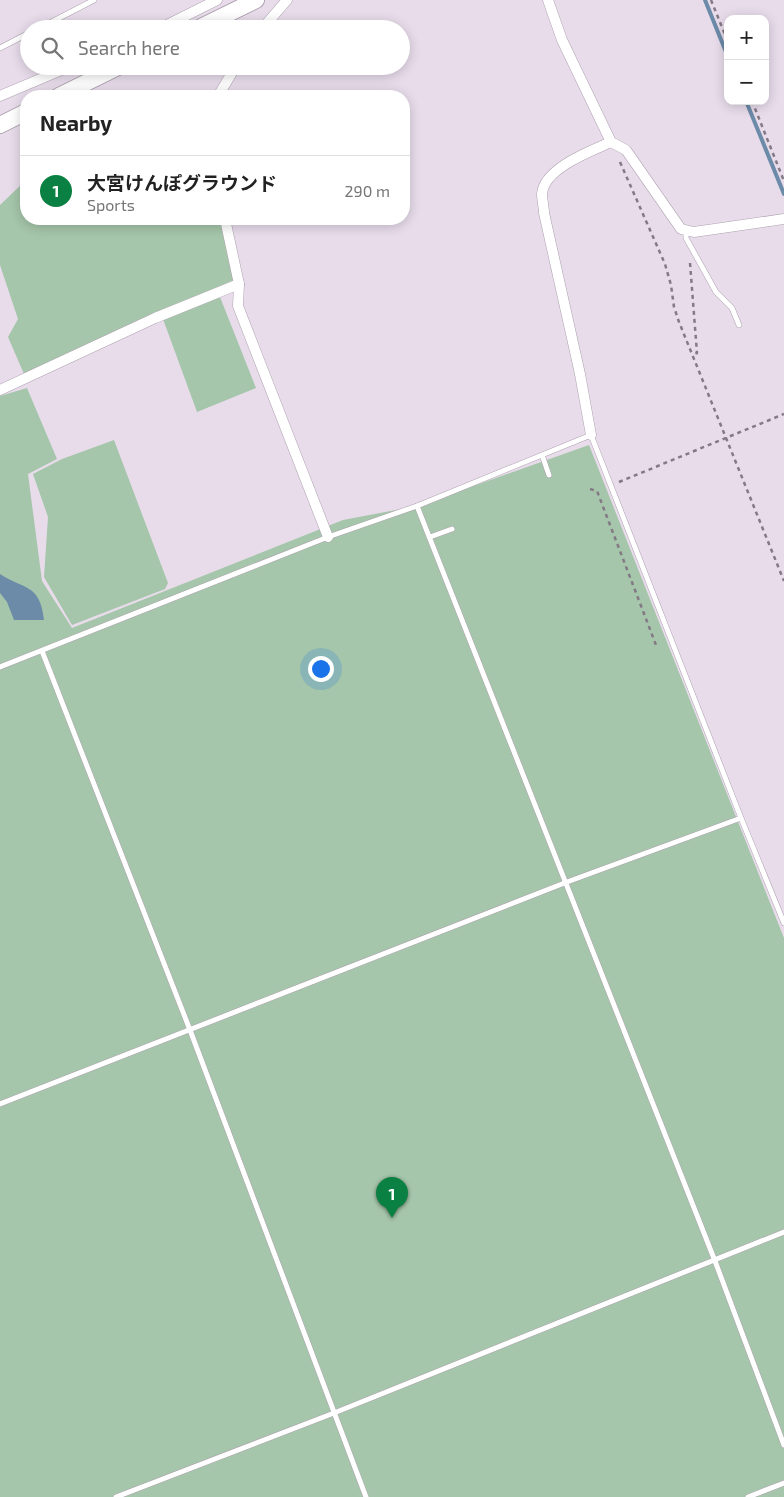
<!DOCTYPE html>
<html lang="en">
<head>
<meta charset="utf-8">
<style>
	body { margin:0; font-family:"Exo 2","Noto Sans JP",sans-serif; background:#f6f6f6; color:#222 }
	.controls { position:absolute; right:15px; top:15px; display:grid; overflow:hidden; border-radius:10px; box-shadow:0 2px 12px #0003 }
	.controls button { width:45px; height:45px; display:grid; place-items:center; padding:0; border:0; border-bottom:1px solid #e0e0e0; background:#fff; color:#222; font:25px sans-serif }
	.you { position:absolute; left:320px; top:668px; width:18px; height:18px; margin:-12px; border:4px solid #fff; border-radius:50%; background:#1a73e8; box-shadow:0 0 0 8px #1a73e833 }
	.badge { display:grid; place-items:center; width:32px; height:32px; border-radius:50%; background:#0b8043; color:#fff; font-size:16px; font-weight:700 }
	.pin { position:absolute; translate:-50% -41px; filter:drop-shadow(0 1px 2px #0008) }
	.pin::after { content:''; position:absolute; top:26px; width:18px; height:15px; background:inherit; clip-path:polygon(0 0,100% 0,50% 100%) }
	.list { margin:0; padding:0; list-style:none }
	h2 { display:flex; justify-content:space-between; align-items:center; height:65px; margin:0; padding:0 20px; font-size:21px }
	h2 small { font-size:16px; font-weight:400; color:#767676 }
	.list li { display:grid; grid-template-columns:32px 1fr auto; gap:15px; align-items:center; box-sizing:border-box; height:70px; padding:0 20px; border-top:1px solid #e0e0e0 }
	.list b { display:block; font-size:19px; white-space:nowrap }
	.list p { margin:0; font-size:16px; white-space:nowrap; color:#767676 }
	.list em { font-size:16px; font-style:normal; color:#767676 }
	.icon { flex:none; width:28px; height:28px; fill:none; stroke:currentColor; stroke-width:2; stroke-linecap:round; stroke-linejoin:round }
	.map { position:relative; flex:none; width:784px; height:1497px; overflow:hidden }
	.search { position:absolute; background:#fff; box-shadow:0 2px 12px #0003; left:20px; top:20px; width:390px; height:55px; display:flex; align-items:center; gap:12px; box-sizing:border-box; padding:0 18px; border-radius:28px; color:#767676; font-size:19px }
	.panel { position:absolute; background:#fff; box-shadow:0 2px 12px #0003; left:20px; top:90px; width:390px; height:135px; border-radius:20px }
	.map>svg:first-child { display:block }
	.green { fill:#a5c6aa }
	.water { fill:#6c8ba9 }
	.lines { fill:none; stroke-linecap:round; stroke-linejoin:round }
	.stream { stroke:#6c8ba9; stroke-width:4 }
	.lane-casing { stroke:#aea1b0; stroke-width:6 }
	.street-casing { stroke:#aea1b0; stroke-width:11 }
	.primary-casing { stroke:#aea1b0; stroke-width:18 }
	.path { stroke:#837a85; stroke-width:2.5; stroke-dasharray:4 4; stroke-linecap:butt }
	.lane { stroke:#fff; stroke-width:5 }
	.street { stroke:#fff; stroke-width:10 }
	.primary { stroke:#fff; stroke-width:16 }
</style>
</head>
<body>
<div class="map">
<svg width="784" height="1497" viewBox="0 0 784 1497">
	<rect width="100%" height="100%" fill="#e8dceb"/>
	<g class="green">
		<polygon points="26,180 26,219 220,219 234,280 24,374 8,337 18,319 0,265 0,205"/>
		<polygon points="220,297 256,388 197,412 163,319"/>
		<polygon points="27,388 57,459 28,474 42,581 72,628 343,520 417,506 589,445 784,938 784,1497 0,1497 0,396"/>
		<polygon points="114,440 168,583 165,589 72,625 44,577 48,517 33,474 62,459"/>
	</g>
	<path class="water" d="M0 574C24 590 40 583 44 620H14L7 602 0 593Z"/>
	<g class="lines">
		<g class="stream">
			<polyline points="705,0 728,57"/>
			<polyline points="746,101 784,194"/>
		</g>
		<g class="lane-casing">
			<g id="lane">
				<polyline points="38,29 94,0"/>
				<polyline points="0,48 29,33"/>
				<polyline points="686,231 686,238 716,292 732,308 739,325"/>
				<polyline points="542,455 549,475"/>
				<polyline points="417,506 715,1261 784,1445"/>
				<polyline points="430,537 452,529"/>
				<polyline points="42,651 190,1030 366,1497"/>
				<polyline points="0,667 328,537 417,506 591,435 741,818 784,923"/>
				<polyline points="0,1104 567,882 741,818"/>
				<polyline points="116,1497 334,1413 784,1232"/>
				<polyline points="748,1497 784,1483"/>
			</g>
		</g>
		<g class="street-casing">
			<g id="street">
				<polyline points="548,0 562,40 611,142 626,150 681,229 694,232 784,219"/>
				<polyline points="159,29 217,0"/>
				<polyline points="262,29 287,0"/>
				<polyline points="0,96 71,66"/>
				<polyline points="218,96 236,66"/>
				<polyline points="225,219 239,284 238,306 328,537"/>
				<polyline points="0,390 155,318 239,284"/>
				<path d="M591 435 580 374 544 213C544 207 542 200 542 194 544 168 591 151 611 142"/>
			</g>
		</g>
		<g class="primary-casing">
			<g id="primary">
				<polyline points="197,29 256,0"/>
				<polyline points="59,96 120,66"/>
				<polyline points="0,125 26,112"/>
			</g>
		</g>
		<g class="path">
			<polyline points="711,0 728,42"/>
			<polyline points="752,101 784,181"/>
			<polyline points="620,162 665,264 671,285 674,307 679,322 784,581"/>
			<polyline points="690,263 697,353 692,355"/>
			<polyline points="619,482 784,414"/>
			<polyline points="590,489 597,491 656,645"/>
		</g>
		<use href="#lane" class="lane"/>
		<use href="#street" class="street"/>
		<use href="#primary" class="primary"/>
	</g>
</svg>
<div class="controls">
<button>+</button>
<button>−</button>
</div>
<div class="you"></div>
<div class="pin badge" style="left:392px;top:1218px">1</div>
<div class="search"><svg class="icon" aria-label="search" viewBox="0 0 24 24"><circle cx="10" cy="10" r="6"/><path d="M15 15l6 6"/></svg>Search here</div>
<section class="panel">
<h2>Nearby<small></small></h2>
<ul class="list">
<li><span class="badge">1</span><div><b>大宮けんぽグラウンド</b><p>Sports</p></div><em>290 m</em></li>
</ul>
</section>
</div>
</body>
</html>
